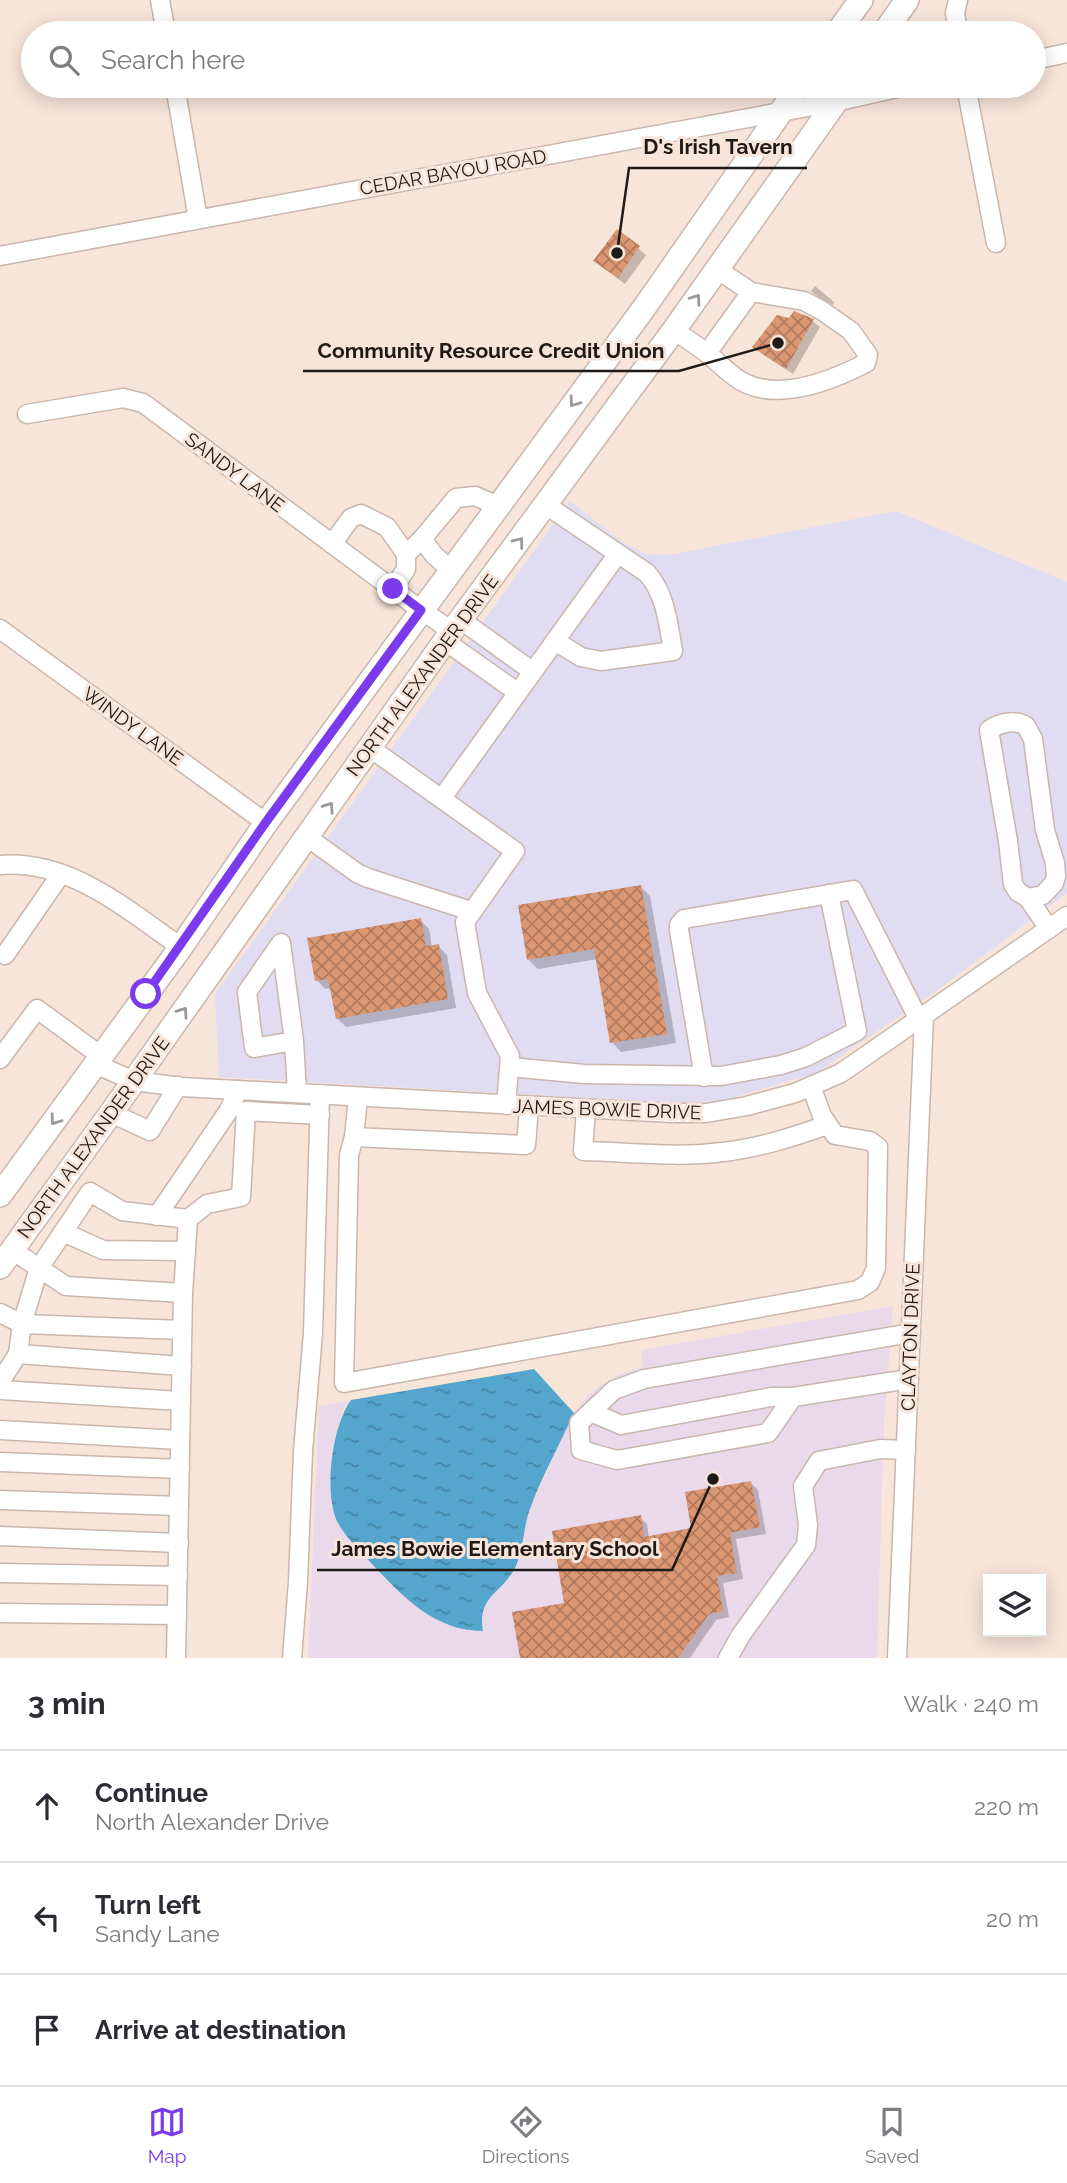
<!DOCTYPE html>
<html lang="en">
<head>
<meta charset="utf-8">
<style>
	body { margin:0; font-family:Raleway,sans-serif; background:#f2f2f3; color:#2b2b33 }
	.controls { position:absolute; right:21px; bottom:21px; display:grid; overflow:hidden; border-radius:0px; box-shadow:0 4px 18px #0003 }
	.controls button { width:63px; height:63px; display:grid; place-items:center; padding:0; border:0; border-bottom:2px solid #e1e1e2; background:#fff; color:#2b2b33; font:35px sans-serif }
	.stop { position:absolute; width:21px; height:21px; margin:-16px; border:5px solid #7c3aed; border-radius:50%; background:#fff }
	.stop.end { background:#7c3aed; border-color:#fff; box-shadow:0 2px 7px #0008 }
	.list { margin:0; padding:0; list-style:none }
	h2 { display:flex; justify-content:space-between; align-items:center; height:91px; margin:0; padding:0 28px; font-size:30px }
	h2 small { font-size:23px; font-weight:400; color:#7c7c81 }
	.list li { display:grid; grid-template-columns:46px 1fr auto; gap:21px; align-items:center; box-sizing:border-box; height:112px; padding:0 28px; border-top:2px solid #e1e1e2 }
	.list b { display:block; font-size:26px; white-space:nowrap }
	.list p { margin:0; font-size:23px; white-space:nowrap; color:#7c7c81 }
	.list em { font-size:23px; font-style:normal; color:#7c7c81 }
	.icon { flex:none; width:38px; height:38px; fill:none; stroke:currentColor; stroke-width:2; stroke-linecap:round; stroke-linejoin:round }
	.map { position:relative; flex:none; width:1067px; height:1658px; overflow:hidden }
	.search { position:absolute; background:#fff; box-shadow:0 4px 18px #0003; left:21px; right:21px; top:21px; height:77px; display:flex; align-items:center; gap:18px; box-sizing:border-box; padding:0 24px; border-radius:38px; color:#7c7c81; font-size:26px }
	.sheet { height:427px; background:#fff }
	nav { display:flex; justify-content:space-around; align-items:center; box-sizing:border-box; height:98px; border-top:2px solid #e1e1e2; background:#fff; font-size:19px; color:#7c7c81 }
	nav a { display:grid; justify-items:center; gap:4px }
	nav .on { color:#7c3aed }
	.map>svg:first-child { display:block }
	.education { fill:#ead9eb }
	.medical { fill:#e0dcf2 }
	.water { fill:url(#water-ripples) }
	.shadow { fill:#0003 }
	.building { fill:url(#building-cross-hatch) }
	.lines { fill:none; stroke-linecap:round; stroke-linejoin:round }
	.minor-casing { stroke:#c9b6ac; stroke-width:21 }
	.major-casing { stroke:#c9b6ac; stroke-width:26 }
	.minor { stroke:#fff; stroke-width:18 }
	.major { stroke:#fff; stroke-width:23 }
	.oneway { stroke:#9b9896 }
	.route { stroke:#7c3aed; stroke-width:9 }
	.labels { text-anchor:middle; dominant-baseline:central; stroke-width:6; stroke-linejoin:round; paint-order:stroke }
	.street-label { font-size:19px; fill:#201a16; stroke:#f8e5da }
	.leader { fill:none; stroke:#201a16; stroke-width:2.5 }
	.callout-dot { fill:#201a16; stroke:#f8e5da; stroke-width:2.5 }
	.callout-label { font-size:21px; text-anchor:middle; font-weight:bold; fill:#201a16; stroke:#f8e5da; stroke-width:6; stroke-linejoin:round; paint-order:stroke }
</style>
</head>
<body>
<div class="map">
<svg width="1067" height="1658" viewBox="0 0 1067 1658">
	<defs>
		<pattern id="water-ripples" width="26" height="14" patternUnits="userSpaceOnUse" patternTransform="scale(1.75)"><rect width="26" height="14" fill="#55a6cc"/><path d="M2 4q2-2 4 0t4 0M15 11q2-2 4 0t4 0" fill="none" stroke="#4686a5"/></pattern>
		<pattern id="building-cross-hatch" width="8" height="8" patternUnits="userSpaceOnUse" patternTransform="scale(1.75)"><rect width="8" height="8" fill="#db9772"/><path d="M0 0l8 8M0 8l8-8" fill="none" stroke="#b17a5d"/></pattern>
	</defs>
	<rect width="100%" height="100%" fill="#f8e5da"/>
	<polygon class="education" points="893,1306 884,1424 877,1658 308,1658 319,1406 351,1400 343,1410 338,1426 332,1475 332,1506 339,1524 354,1545 400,1594 483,1631 482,1613 487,1600 495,1591 522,1538 531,1505 574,1413 587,1396 601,1385 620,1374 643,1367 641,1350"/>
	<polygon class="medical" points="570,501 624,543 647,554 669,555 896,511 1067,582 1067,893 931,995 816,1073 725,1100 679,1103 219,1077 215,994"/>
	<path class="water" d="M534 1369 574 1413C560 1444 543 1474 531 1506 523 1526 524 1549 515 1568 501 1594 477 1596 483 1631 435 1631 403 1597 372 1564 361 1552 347 1539 338 1523 323 1495 332 1425 351 1400Z"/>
	<g class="shadow">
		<polygon points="617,231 646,255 625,284 602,267"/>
		<polygon points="815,286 834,302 833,305 818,297 811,291"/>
		<polygon points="795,313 813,321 820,327 793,374 762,354 755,347 790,320"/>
		<polygon points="641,887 650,896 676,1043 621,1052 612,1042 598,959 538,969 529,960"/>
		<polygon points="420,920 429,929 432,947 438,946 447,955 456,1008 346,1027 337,1018 332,988 325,989 317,980"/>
		<polygon points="751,1483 758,1490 766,1534 736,1539 743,1579 723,1583 729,1617 716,1620 690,1658 522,1658 640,1517 647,1524 649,1538 693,1530"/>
	</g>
	<g class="building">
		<polygon points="617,229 640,246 618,278 593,261"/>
		<polygon points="794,311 814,319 786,369 752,347 777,315 789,318"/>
		<polygon points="641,885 667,1034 610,1043 594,949 527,960 518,905"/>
		<polygon points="421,918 426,946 439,944 448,999 336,1019 328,979 315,981 307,938"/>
		<polygon points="751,1481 760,1527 730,1533 737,1573 717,1576 723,1611 709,1614 678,1658 520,1658 512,1612 564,1603 552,1531 641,1515 644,1537 691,1528 685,1492"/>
	</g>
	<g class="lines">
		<g class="minor-casing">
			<g id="minor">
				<polyline points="160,0 166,33"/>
				<polyline points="958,33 955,13 958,0"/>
				<polyline points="1034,60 1067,53"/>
				<polyline points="175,86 198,219"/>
				<polyline points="966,86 996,243"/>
				<polyline points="0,256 835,102 906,86"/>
				<polyline points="674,330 707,353 751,292 717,269"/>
				<path d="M707 353C718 362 729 374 741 381 778 402 831 381 866 363L868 355 851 331 821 310 804 301 751 292"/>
				<polyline points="27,414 123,398 143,403 421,610 452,631"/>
				<path d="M546 505 647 573C666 595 668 623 673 651L601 661 581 657 555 641"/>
				<polyline points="422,539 434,555 451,570"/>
				<polyline points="332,544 351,518 361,514 387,527 406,554 406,569 393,589"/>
				<polyline points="406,554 422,539 456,498 475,496 498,506"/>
				<polyline points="461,620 532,671"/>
				<polyline points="0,629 266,823"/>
				<polyline points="445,641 517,692"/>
				<polyline points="370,748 515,851 465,922 477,993 510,1056 506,1105"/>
				<polyline points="442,798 617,555"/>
				<polyline points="307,837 357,873 368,878 471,911"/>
				<path d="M0 865C70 859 127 910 181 947"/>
				<path d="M1028 898 1043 895 1054 883 1056 876 1055 863 1045 830 1033 739 1026 726C1015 719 999 723 989 730L1008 841 1013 884 1018 892 1028 898 1049 929"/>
				<polyline points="5,955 61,874"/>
				<polyline points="294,1041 254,1048 247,992 281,943 294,1041 297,1093"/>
				<polyline points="0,1059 37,1009 101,1056"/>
				<polyline points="95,1064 134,1081 181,1087 672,1113 706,1113 747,1106 795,1093 841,1073 1067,916"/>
				<polyline points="510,1067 584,1074 721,1076 781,1065 806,1057 857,1031 829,894"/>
				<polyline points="704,1077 679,930 679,925 684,919 853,890 919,1020"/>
				<polyline points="358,1097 354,1137 526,1145 529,1106"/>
				<path d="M586 1110 583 1151C629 1152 677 1158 723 1152 759 1148 793 1137 827 1125"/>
				<polyline points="111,1113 150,1131 178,1086"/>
				<polyline points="354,1137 349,1155 344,1383 858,1290 870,1282 876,1268 878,1147 870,1141 835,1135 822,1116 811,1086"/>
				<polyline points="157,1216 229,1110 238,1090"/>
				<polyline points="63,1232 103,1250 186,1251"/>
				<polyline points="12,1250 66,1286 183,1293"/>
				<polyline points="0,1313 22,1324 182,1330"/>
				<polyline points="18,1354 182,1366"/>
				<polyline points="909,1379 793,1397 768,1433 617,1460 581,1450 579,1423 614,1390 644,1379 911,1333"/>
				<polyline points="0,1382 18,1354 22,1324 39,1268 90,1192 122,1211 188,1219 207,1204 241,1197 246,1111 320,1115"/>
				<polyline points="0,1390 181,1401"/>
				<polyline points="591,1412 621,1425 771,1397 793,1397"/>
				<polyline points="0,1430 180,1440"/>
				<polyline points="0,1462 180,1469"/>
				<polyline points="0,1500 179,1506"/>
				<polyline points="0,1536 179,1543"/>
				<polyline points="0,1573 178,1576"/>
				<polyline points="0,1613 177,1615"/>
				<polyline points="176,1658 183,1293 188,1219"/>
				<polyline points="292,1658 298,1582 303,1451 313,1333 320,1094"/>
				<polyline points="728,1658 741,1635 806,1545 808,1525 803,1486 819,1461 880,1449 906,1450"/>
				<polyline points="897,1658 924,1016"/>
			</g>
		</g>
		<g class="major-casing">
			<g id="major">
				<polyline points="837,33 861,0"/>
				<polyline points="884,33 907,0"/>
				<polyline points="0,1195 181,947 266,823 644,308 799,86"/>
				<polyline points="0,1267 134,1081 452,631 674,330 847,86"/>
			</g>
		</g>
		<use href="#minor" class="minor"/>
		<use href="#major" class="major"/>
	</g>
	<defs><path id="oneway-chevron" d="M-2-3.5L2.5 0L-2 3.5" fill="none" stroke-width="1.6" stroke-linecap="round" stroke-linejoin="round" transform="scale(1.75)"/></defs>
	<g class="oneway">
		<use href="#oneway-chevron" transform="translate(696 299) rotate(-55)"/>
		<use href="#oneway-chevron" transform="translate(574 402) rotate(126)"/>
		<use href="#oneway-chevron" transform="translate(519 542) rotate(-53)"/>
		<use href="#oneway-chevron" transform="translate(329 807) rotate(-55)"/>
		<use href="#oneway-chevron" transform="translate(183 1012) rotate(-55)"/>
		<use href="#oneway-chevron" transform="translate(55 1120) rotate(126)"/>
	</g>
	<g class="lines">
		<polyline class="route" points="146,994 266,822 421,610 393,589"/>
	</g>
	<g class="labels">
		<g class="street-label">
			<text transform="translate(453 172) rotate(-10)">CEDAR BAYOU ROAD</text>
			<text transform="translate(235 472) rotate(37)">SANDY LANE</text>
			<text transform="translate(422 675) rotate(-54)">NORTH ALEXANDER DRIVE</text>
			<text transform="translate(133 726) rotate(36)">WINDY LANE</text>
			<text transform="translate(607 1109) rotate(2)">JAMES BOWIE DRIVE</text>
			<text transform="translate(93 1137) rotate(-54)">NORTH ALEXANDER DRIVE</text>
			<text transform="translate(910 1337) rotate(-88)">CLAYTON DRIVE</text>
		</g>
	</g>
	<path class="leader" d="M617 253L629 168H807M778 343L679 371H303M713 1479L672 1570H317"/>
	<g class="callout-dot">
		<circle cx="617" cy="253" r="7"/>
		<circle cx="778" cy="343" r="7"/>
		<circle cx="713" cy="1479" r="7"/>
	</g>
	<g class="callout-label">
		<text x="718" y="154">D's Irish Tavern</text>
		<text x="491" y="358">Community Resource Credit Union</text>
		<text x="495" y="1556">James Bowie Elementary School</text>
	</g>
</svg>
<div class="controls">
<button><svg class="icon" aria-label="layers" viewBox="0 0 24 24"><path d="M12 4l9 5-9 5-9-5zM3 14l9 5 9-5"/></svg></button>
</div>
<div class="stop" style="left:146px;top:994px"></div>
<div class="stop end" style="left:393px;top:589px"></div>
<div class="search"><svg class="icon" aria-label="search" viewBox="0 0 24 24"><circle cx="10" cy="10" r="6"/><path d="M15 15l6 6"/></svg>Search here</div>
</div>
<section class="sheet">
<h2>3 min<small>Walk · 240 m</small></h2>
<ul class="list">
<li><svg class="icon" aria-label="ahead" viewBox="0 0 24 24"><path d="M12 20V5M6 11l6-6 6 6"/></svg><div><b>Continue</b><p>North Alexander Drive</p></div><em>220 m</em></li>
<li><svg class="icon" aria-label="left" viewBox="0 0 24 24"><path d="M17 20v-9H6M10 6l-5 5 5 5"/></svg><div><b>Turn left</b><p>Sandy Lane</p></div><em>20 m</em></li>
<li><svg class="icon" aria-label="arrive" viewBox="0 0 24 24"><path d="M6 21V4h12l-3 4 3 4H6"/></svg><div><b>Arrive at destination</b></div></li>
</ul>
</section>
<nav>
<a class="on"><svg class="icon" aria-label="map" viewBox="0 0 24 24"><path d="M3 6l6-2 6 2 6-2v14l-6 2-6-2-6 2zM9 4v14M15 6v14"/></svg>Map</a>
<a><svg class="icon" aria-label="directions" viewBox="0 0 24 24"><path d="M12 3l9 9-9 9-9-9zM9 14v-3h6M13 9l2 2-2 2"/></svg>Directions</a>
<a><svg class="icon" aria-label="saved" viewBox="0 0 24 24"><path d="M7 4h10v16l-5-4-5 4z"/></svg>Saved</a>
</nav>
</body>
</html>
